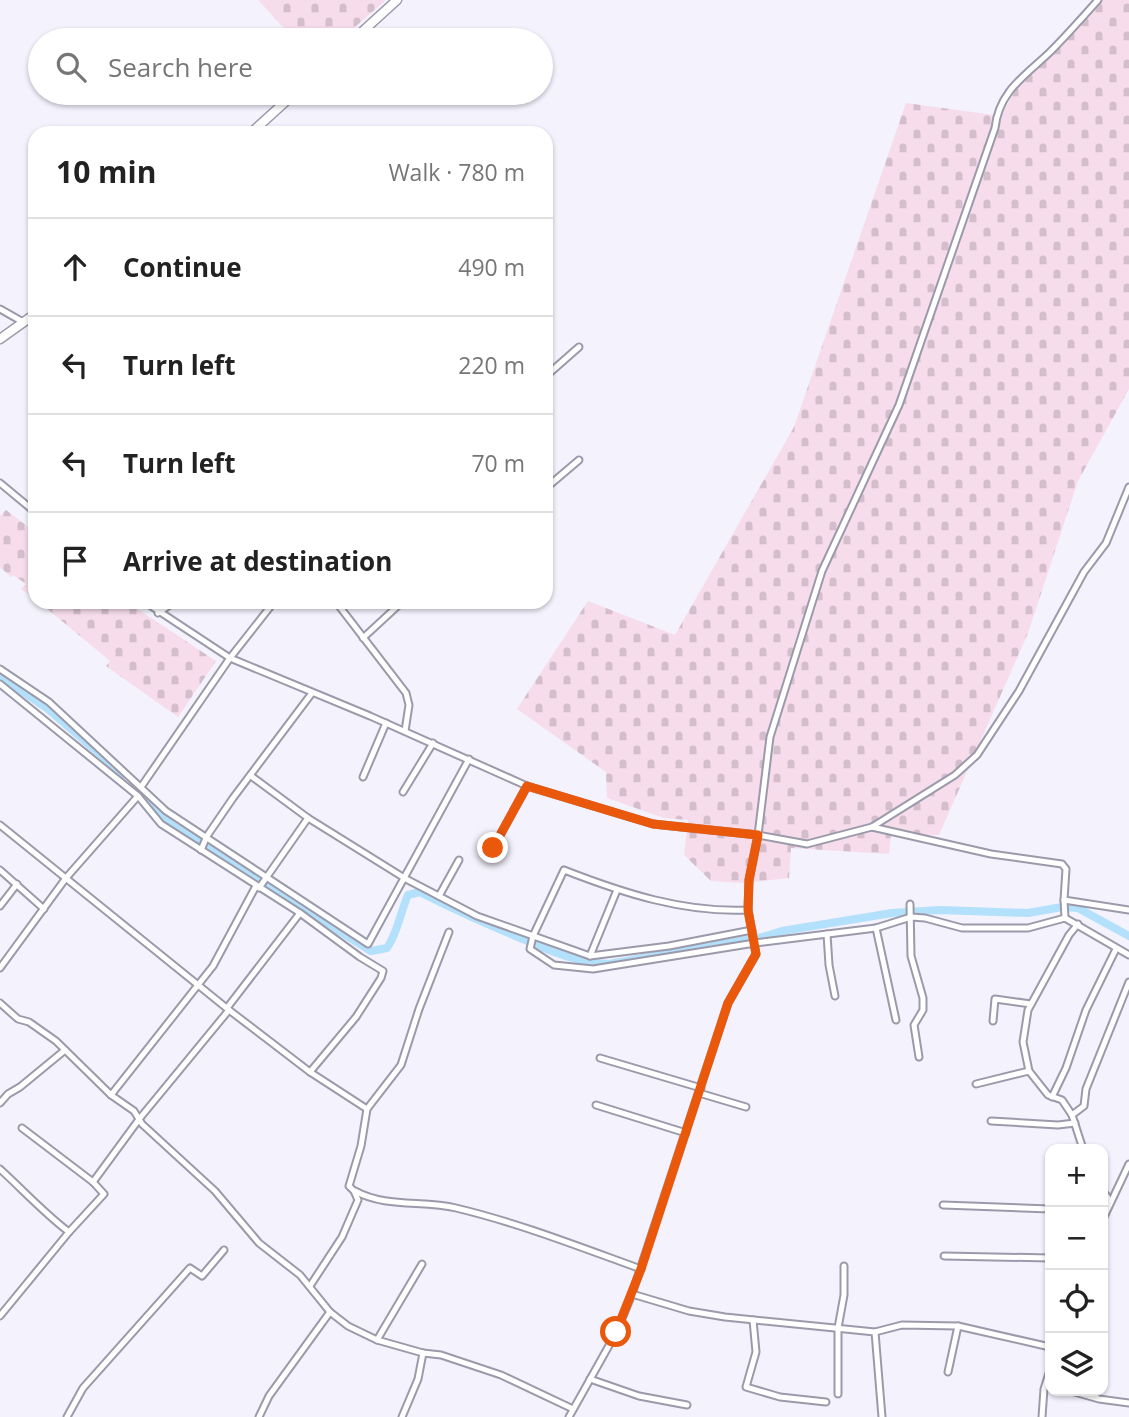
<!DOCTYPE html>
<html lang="en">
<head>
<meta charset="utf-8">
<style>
	body { margin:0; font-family:"Open Sans",sans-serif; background:#f2f2f2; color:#222 }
	.controls { position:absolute; right:21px; bottom:21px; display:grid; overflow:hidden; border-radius:14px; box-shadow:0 2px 5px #0004 }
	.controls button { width:63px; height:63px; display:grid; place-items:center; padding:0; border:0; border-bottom:2px solid #e0e0e0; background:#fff; color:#222; font:35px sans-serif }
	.stop { position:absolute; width:21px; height:21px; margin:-16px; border:5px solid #ea580c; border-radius:50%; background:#fff }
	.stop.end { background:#ea580c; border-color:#fff; box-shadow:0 2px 7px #0008 }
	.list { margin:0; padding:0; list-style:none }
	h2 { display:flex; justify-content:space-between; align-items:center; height:91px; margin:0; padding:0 28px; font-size:30px }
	h2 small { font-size:23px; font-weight:400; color:#767676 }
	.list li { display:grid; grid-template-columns:46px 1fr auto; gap:21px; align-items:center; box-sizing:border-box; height:98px; padding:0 28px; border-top:2px solid #e0e0e0 }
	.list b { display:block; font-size:26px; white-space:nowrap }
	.list em { font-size:23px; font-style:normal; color:#767676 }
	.icon { flex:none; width:38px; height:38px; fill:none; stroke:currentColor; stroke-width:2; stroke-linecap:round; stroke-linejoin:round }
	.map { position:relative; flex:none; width:1129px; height:1417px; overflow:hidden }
	.search { position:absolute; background:#fff; box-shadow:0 2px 5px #0004; left:28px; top:28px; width:525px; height:77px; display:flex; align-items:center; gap:18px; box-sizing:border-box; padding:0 24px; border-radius:38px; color:#767676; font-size:26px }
	.panel { position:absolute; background:#fff; box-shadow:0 2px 5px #0004; left:28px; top:126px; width:525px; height:483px; border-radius:21px }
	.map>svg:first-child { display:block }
	.cemetery { fill:url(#cemetery-stones) }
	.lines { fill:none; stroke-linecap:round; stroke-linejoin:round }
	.canal { stroke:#b3e0fb; stroke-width:8 }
	.street-casing { stroke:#9b9aaa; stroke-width:9 }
	.secondary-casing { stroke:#9b9aaa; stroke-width:11 }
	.street { stroke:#fff; stroke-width:5 }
	.secondary { stroke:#fff; stroke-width:8 }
	.route { stroke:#ea580c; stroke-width:9 }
</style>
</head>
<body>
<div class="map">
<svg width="1129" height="1417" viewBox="0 0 1129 1417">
	<defs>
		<pattern id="cemetery-stones" width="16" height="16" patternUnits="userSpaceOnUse" patternTransform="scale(1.75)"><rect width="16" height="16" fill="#f7dceb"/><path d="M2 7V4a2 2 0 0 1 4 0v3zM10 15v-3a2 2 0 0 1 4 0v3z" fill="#d4becb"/></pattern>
	</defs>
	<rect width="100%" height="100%" fill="#f3f2fd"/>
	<g class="cemetery">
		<polygon points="258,0 386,0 340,40 295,40"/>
		<polygon points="1097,0 1129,0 1129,389 1078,481 1028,633 939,835 891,835 889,854 791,848 789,878 743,883 711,881 684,855 688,820 664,818 607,798 606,772 517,709 588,601 675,635 794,427 906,103 1001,116 1017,87"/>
		<polygon points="6,510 35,532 35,599 21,589 26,584 13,575 11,577 0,567 0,516"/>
		<polygon points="39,602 127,602 216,661 178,717 106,666 110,661"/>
	</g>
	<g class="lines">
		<g class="canal">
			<polyline points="0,676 48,709 123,774"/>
			<path d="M135 784 170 824 371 951 387 948C398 932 400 913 408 895L420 892C454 910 489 925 525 940 553 952 579 963 609 964L763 937 782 931 892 913 940 910 1028 913 1062 907 1078 908 1129 936"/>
		</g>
		<g class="street-casing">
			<g id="street">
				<polyline points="0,309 23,322"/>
				<polyline points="546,376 579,347"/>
				<polyline points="0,483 35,512"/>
				<polyline points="546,488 579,460"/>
				<polyline points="145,602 230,658 370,716 527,786 653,824 758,835 807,844 872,827 991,854 1062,864 1066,869 1064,900 1129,910"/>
				<polyline points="336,602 406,693 409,705 405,731"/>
				<polyline points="158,613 174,602"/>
				<polyline points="363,638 402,602"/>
				<polyline points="0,669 49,702 166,811 368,944 469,759"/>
				<polyline points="0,684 138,796 161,824 300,913 360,957 383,971 381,978 356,1017 310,1072"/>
				<polyline points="251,776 308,818 406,879 477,916 590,956 669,946 752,930"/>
				<polyline points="363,777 386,723"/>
				<polyline points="141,787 230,658 274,602"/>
				<polyline points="403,792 433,743"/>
				<polyline points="0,825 229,1010 310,1072 367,1109"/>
				<polyline points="872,827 955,775 977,755 1019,691 1084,572 1106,543 1129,487"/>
				<polyline points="493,848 527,786"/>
				<polyline points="201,850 207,836 233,798 312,693"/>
				<polyline points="0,870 44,909"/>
				<polyline points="259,888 308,818"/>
				<polyline points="439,896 459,860"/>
				<polyline points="1064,900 1065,918"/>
				<polyline points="910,904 911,956 923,998 923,1010 914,1025 919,1057"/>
				<polyline points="0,906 17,884"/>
				<path d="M748 910C684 913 623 893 564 870L533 936 530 949 554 965 593 969 755 943 876 928 911 917 925 918 962 928H1028L1065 918 1129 955"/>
				<polyline points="1078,924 1069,935 1028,1010 1023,1042 1029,1071 1048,1095 1062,1100 1072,1115 1083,1149"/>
				<polyline points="876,928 896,1020"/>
				<polyline points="827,934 829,965 835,996"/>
				<polyline points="590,956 617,890"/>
				<polyline points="0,968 66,878 138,796"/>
				<polyline points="0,1003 18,1019 29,1022 56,1041 111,1095 134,1111 142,1124 215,1191 259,1243 300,1275 330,1312 348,1326 377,1340 423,1353 441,1355 501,1375 573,1409"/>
				<polyline points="227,1008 300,913"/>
				<polyline points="993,1021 995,999 1031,1004"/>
				<polyline points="600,1058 701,1088"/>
				<polyline points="976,1084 1029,1071"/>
				<polyline points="699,1093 746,1107"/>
				<polyline points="111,1095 213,966 256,886"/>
				<polyline points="1052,1097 1066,1068 1086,1010 1116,949"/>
				<polyline points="0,1103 8,1094 20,1087 65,1050"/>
				<polyline points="596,1105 686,1133"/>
				<polyline points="1072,1115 1084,1106 1086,1089 1129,982"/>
				<polyline points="991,1121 1058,1125 1075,1123"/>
				<path d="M0 1169C23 1190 44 1213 69 1232"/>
				<polyline points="93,1182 140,1118 229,1010"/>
				<path d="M355 1191C386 1208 423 1200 456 1208 519 1223 580 1247 641 1269"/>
				<polyline points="1103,1191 1110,1201"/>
				<polyline points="943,1205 1050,1209"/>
				<polyline points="1103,1219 1129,1164"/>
				<polyline points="944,1256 1050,1258"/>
				<polyline points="310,1286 342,1237 358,1200 354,1191 349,1186 361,1146 367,1109 401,1065 419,1009 449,932"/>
				<polyline points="632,1294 689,1311 725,1317 875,1332 902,1325 958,1326 1050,1347"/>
				<polyline points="0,1316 69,1232 104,1194 93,1182 22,1128"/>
				<polyline points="753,1320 756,1352 746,1387 780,1397 826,1402"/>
				<polyline points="875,1332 882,1417"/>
				<polyline points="377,1340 422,1264"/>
				<polyline points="948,1372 958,1326"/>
				<polyline points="590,1379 639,1396 687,1405"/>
				<polyline points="1071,1391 1099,1399 1129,1403"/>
				<polyline points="838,1394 838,1328 844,1295 844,1266"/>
				<polyline points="67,1417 83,1388 190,1268 202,1276 224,1250"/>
				<polyline points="259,1417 269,1396 330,1312"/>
				<polyline points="402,1417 418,1379 423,1353"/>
				<path d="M569 1417 616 1333 632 1294 728 1003 756 954 748 910 749 880 758 835 770 737 822 571 899 405 995 128C999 91 1025 76 1050 52 1067 35 1082 18 1098 0"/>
				<polyline points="1042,1417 1044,1389 1050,1370"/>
			</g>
		</g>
		<g class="secondary-casing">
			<g id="secondary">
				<polyline points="353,40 397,0"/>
				<polyline points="251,133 295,93"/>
				<polyline points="0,339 35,314"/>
			</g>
		</g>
		<use href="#street" class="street"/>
		<use href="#secondary" class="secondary"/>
	</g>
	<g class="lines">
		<polyline class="route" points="493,848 527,786 653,824 758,835 749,880 748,910 756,954 728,1003 641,1269 616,1332"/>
	</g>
</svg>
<div class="controls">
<button>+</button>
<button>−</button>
<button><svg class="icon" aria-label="locate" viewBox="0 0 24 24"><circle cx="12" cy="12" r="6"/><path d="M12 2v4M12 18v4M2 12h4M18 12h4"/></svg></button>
<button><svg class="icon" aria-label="layers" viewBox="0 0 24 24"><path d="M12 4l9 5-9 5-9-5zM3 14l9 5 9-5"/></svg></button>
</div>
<div class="stop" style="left:616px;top:1332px"></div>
<div class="stop end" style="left:493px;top:848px"></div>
<div class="search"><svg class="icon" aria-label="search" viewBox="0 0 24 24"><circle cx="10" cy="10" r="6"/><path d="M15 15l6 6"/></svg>Search here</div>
<section class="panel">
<h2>10 min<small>Walk · 780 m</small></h2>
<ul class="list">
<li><svg class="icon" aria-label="ahead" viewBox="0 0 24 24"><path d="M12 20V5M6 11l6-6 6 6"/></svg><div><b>Continue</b></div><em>490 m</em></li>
<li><svg class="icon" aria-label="left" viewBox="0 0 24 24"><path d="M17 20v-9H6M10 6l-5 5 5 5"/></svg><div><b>Turn left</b></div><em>220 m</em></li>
<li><svg class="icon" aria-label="left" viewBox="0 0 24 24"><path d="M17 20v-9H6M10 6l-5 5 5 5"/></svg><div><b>Turn left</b></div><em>70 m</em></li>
<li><svg class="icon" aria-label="arrive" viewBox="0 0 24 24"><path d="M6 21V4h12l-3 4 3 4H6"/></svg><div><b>Arrive at destination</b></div></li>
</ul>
</section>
</div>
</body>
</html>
